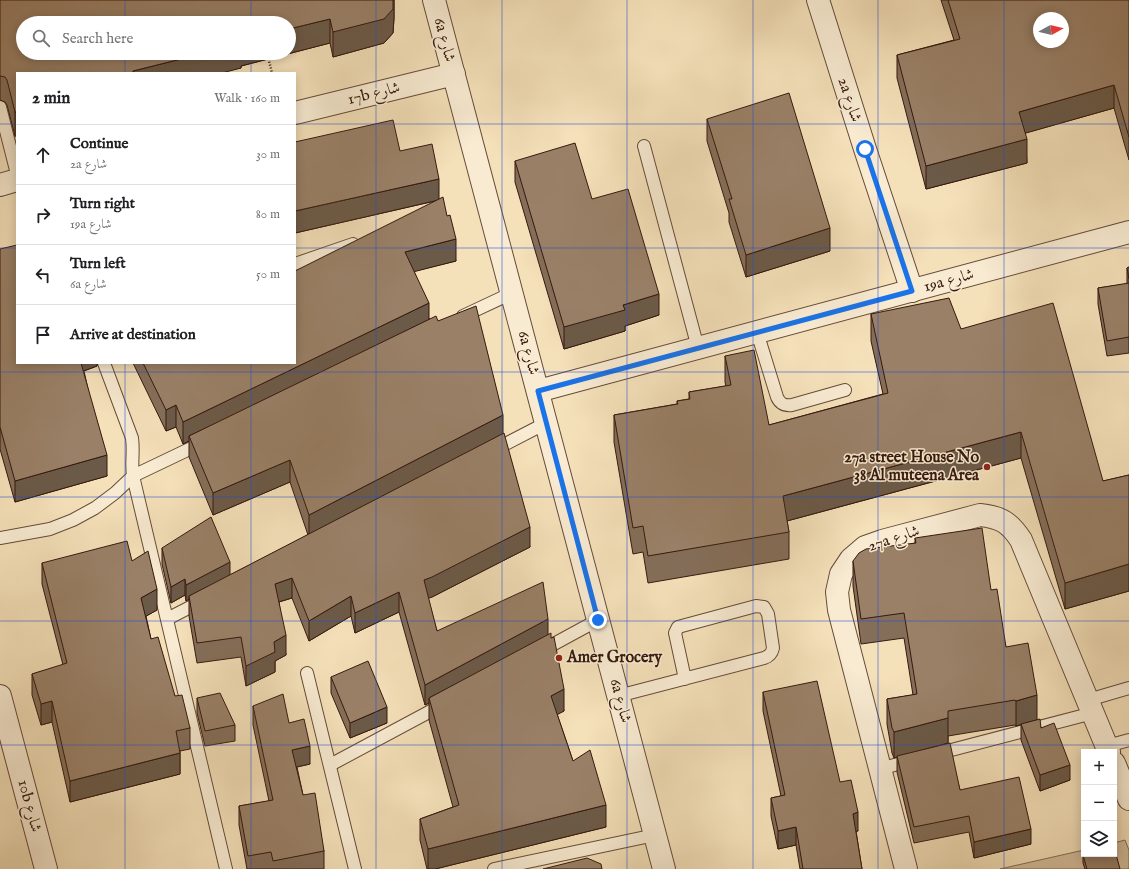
<!DOCTYPE html>
<html lang="en">
<head>
<meta charset="utf-8">
<style>
	body { margin:0; font-family:"IM FELL English",Amiri,serif; background:#f2f2f2; color:#202124 }
	.controls { position:absolute; right:12px; bottom:12px; display:grid; overflow:hidden; border-radius:0px; box-shadow:0 2px 10px #0003 }
	.controls button { width:36px; height:36px; display:grid; place-items:center; padding:0; border:0; border-bottom:1px solid #e0e0e0; background:#fff; color:#202124; font:20px sans-serif }
	.compass { position:absolute; left:1033px; top:12px; width:36px; height:36px; border-radius:50%; background:#fff; box-shadow:0 2px 10px #0003; rotate:82deg }
	.stop { position:absolute; width:12px; height:12px; margin:-9px; border:3px solid #1a73e8; border-radius:50%; background:#fff }
	.stop.end { background:#1a73e8; border-color:#fff; box-shadow:0 1px 4px #0008 }
	.list { margin:0; padding:0; list-style:none }
	h2 { display:flex; justify-content:space-between; align-items:center; height:52px; margin:0; padding:0 16px; font-size:17px }
	h2 small { font-size:13px; font-weight:400; color:#757577 }
	.list li { display:grid; grid-template-columns:26px 1fr auto; gap:12px; align-items:center; box-sizing:border-box; height:60px; padding:0 16px; border-top:1px solid #e0e0e0 }
	.list b { display:block; font-size:15px; white-space:nowrap }
	.list p { margin:0; font-size:13px; white-space:nowrap; color:#757577 }
	.list em { font-size:13px; font-style:normal; color:#757577 }
	.icon { flex:none; width:22px; height:22px; fill:none; stroke:currentColor; stroke-width:2; stroke-linecap:round; stroke-linejoin:round }
	.map { position:relative; flex:none; width:1129px; height:869px; overflow:hidden }
	.search { position:absolute; background:#fff; box-shadow:0 2px 10px #0003; left:16px; top:16px; width:280px; height:44px; display:flex; align-items:center; gap:10px; box-sizing:border-box; padding:0 14px; border-radius:22px; color:#757577; font-size:15px }
	.panel { position:absolute; background:#fff; box-shadow:0 2px 10px #0003; left:16px; top:72px; width:280px; height:292px; border-radius:0px }
	.map>svg:first-child { display:block }
	.green { fill:#d4be9c; stroke:#856c55 }
	.lines { fill:none; stroke-linecap:round; stroke-linejoin:round }
	.lane-casing { stroke:#664b39; stroke-width:14 }
	.street-casing { stroke:#664b39; stroke-width:24 }
	.path { stroke:#36190e; stroke-width:2.5; stroke-dasharray:1 2; stroke-linecap:butt }
	.lane { stroke:#f8ebd2; stroke-width:12 }
	.street { stroke:#f8ebd2; stroke-width:22 }
	.wall { fill:#846e59; stroke:#36190e }
	.shaded-wall { fill:#6b5a48; stroke:#36190e }
	.building { fill:#998067; stroke:#36190e; fill-rule:evenodd }
	.route { stroke:#1a73e8; stroke-width:5 }
	.grid { fill:none; stroke:#1d4ed8; stroke-width:1; stroke-opacity:0.55 }
	.poi-dot { fill:#8f2418; stroke:#f8ebd2; stroke-width:1.5 }
	.labels { text-anchor:middle; dominant-baseline:central; stroke-width:3; stroke-linejoin:round; paint-order:stroke }
	.street-label { font-size:16px; fill:#36190e; stroke:#f8ebd2 }
	.poi-label { font-size:16px; font-weight:bold; fill:#36190e; stroke:#f8ebd2; text-anchor:end }
</style>
</head>
<body>
<div class="map">
<svg width="1129" height="869" viewBox="0 0 1129 869">
	<rect width="100%" height="100%" fill="#f4e0b9"/>
	<filter id="stains"><feTurbulence type="fractalNoise" baseFrequency=".005" numOctaves="4"/><feColorMatrix values="0 0 0 0 .2 0 0 0 0 .09 0 0 0 0 .02 0 0 0 .5 -.17"/></filter>
	<radialGradient id="worn" r=".72"><stop offset=".6" stop-color="#630" stop-opacity="0"/><stop offset="1" stop-color="#630" stop-opacity=".3"/></radialGradient>
	<polygon class="green" points="1125,840 1129,850 1129,869 1000,869 1084,850 1084,854 1114,854 1114,843"/>
	<g class="lines">
		<g class="lane-casing">
			<g id="lane">
				<polyline points="0,107 17,174"/>
				<polyline points="644,146 698,348"/>
				<polyline points="295,264 353,244"/>
				<polyline points="463,316 512,293"/>
				<path d="M757 332 777 397C780 404 784 406 792 405L845 390"/>
				<path d="M104 363 132 438C134 451 131 463 133 476L226 869"/>
				<polyline points="492,451 546,423"/>
				<polyline points="0,538 50,529 73,520 95,508 115,493 133,476 202,443"/>
				<polyline points="167,619 202,601"/>
				<polyline points="541,651 598,620"/>
				<polyline points="307,673 355,869"/>
				<path d="M618 696 764 658C770 656 772 653 773 648L768 614 764 607 756 606 678 627 675 633 685 679"/>
				<polyline points="1088,700 1129,688"/>
				<polyline points="1107,746 1129,740"/>
				<polyline points="936,754 1093,713"/>
				<polyline points="330,765 442,705"/>
				<polyline points="880,769 912,760"/>
				<polyline points="494,869 655,835"/>
			</g>
		</g>
		<g class="street-casing">
			<g id="street">
				<polyline points="434,0 664,869"/>
				<polyline points="818,0 865,149 912,291"/>
				<polyline points="295,113 454,74"/>
				<polyline points="0,185 17,180"/>
				<polyline points="538,391 1129,232"/>
				<polyline points="0,696 46,869"/>
				<polyline points="1114,763 1129,799"/>
				<path d="M906 869 839 610 837 592 841 574 851 559 865 547 882 541 980 515C1001 517 1010 523 1021 540L1109 752"/>
			</g>
		</g>
		<polyline class="path" points="267,53 272,73"/>
		<use href="#lane" class="lane"/>
		<use href="#street" class="street"/>
	</g>
	<g class="wall">
		<polygon points="0,0 394,0 394,18 393,33 384,43 333,57 330,43 241,66 241,68 17,73 17,136 15,136 7,105 5,102 0,100"/>
		<polygon points="941,0 1129,0 1129,160 1114,108 1025,133 1027,163 926,189 897,78 897,55 954,40"/>
		<polygon points="707,119 830,251 746,277 729,222 729,213 707,141"/>
		<polygon points="295,142 400,151 439,199 456,261 414,271 429,319 438,321 503,434 530,547 432,597 428,598 437,631 548,634 564,711 557,714 573,761 606,827 435,869 427,869 420,840 420,819 453,807 429,720 429,703 425,705 399,612 355,633 351,616 309,641 292,598 279,602 286,655 275,661 275,672 246,686 241,657 197,663 189,616 189,599 186,601 185,595 171,603 162,564 162,548 230,575 308,535 290,482 213,515 189,457 189,441 183,444 176,427 166,431 133,363 295,363 435,201 295,233"/>
		<polygon points="515,161 592,199 659,315 625,326 625,331 564,349 515,182"/>
		<polygon points="0,249 17,363 97,363 97,366 84,371 107,476 15,502 0,449"/>
		<polygon points="1129,267 1129,353 1107,356 1098,304 1098,288 1127,284 1127,268"/>
		<polygon points="871,314 961,329 1103,481 1129,475 1129,591 1065,609 1021,458 787,521 789,532 789,559 648,583 643,552 633,554 614,442 614,415 677,404 677,401 689,399 689,392 726,386 725,382 725,356 769,425 883,394 871,341"/>
		<polygon points="915,538 991,590 1006,647 1037,720 1070,780 1040,791 1021,740 1021,724 1016,726 1015,725 948,736 948,743 960,790 1031,844 974,858 969,832 914,843 897,772 897,757 894,758 892,753 887,724 887,699 913,695 904,638 861,644 853,586 853,561 915,543"/>
		<polygon points="132,561 157,610 146,616 151,639 175,696 190,728 190,749 180,751 180,774 70,802 52,722 41,725 32,695 32,674 63,665 42,584 42,563"/>
		<polygon points="331,677 387,723 350,738 331,693"/>
		<polygon points="763,692 840,782 858,831 856,831 862,869 800,869 796,845 778,849 771,816 771,798 781,796 763,711"/>
		<polygon points="197,698 235,725 235,741 205,746 197,713"/>
		<polygon points="253,706 289,723 310,764 297,767 303,795 324,851 324,869 247,869 239,825 239,806 269,801 253,725"/>
		<polygon points="1083,855 1120,869 1085,869 1083,863"/>
	</g>
	<g class="shaded-wall">
		<polygon points="393,0 394,0 394,18 393,33 384,43 333,57 333,32"/>
		<polygon points="330,19 330,43 241,66 241,68 222,73 133,73 133,71 205,53 289,53 289,29"/>
		<polygon points="1114,85 1114,108 1019,135 1019,112"/>
		<rect x="15" y="112" width="2" height="24"/>
		<polygon points="1027,139 1027,163 926,189 926,166"/>
		<polygon points="439,179 439,200 295,233 295,211"/>
		<polygon points="830,228 830,251 746,277 746,255"/>
		<polygon points="456,239 456,261 405,274 405,252"/>
		<polygon points="659,294 659,315 625,326 625,331 564,349 564,327 623,305"/>
		<polygon points="429,303 429,325 189,436 189,441 183,444 183,422"/>
		<polygon points="78,363 97,363 97,366 78,373"/>
		<polygon points="176,405 176,427 166,431 166,410"/>
		<polygon points="503,415 503,437 309,537 309,515"/>
		<polygon points="1021,432 1021,458 783,522 783,496"/>
		<polygon points="107,455 107,476 15,502 15,481"/>
		<polygon points="290,460 290,482 213,515 213,493"/>
		<polygon points="530,527 530,547 432,597 424,600 424,580"/>
		<polygon points="230,562 230,578 189,596 189,599 186,601 186,585"/>
		<polygon points="1129,564 1129,591 1065,609 1065,583"/>
		<polygon points="292,578 292,598 275,603 275,584"/>
		<polygon points="185,579 185,595 171,603 171,587"/>
		<polygon points="157,589 157,610 141,619 141,598"/>
		<polygon points="399,592 399,612 355,633 355,613"/>
		<polygon points="351,596 351,616 309,641 309,621"/>
		<polygon points="548,619 548,638 429,698 429,703 425,705 425,685"/>
		<polygon points="286,635 286,655 275,661 275,672 246,686 246,666 274,642"/>
		<polygon points="564,689 564,711 551,718 551,696"/>
		<polygon points="1037,695 1037,720 1016,726 1016,701"/>
		<polygon points="52,701 52,722 41,725 41,704"/>
		<polygon points="387,707 387,723 350,738 350,723"/>
		<polygon points="948,718 948,743 894,758 894,732"/>
		<polygon points="310,746 310,764 292,768 292,750"/>
		<polygon points="180,753 180,774 70,802 70,781"/>
		<polygon points="1070,765 1070,780 1040,791 1040,775"/>
		<polygon points="606,805 606,827 435,869 428,869 428,849"/>
		<polygon points="858,812 858,831 853,832 853,814"/>
		<polygon points="796,827 796,845 778,849 778,831"/>
		<polygon points="1031,829 1031,844 974,858 974,842"/>
	</g>
	<g class="building">
		<polygon points="0,0 393,0 393,9 384,19 333,32 330,19 289,29 289,23 23,23 23,53 205,53 133,71 133,73 17,73 17,112 15,112 7,80 5,77 0,76"/>
		<path d="M948 0H1129V137L1114 85 1019 112 1027 139 926 166 897 55 960 39ZM1039 18H1063V42H1039Z"/>
		<polygon points="789,93 830,228 746,255 729,199 732,199 707,119"/>
		<polygon points="393,120 400,151 432,144 439,179 295,211 295,142"/>
		<polygon points="575,143 592,199 628,189 659,294 623,305 625,310 564,327 515,161"/>
		<polygon points="443,197 447,216 450,215 456,239 405,252 429,303 183,422 176,405 166,410 143,363 295,363 295,271"/>
		<polygon points="17,245 17,363 81,363 107,455 15,481 0,427 0,249"/>
		<polygon points="1129,267 1129,279 1127,268"/>
		<polygon points="1129,283 1129,337 1107,341 1098,288"/>
		<polygon points="949,298 961,329 1053,303 1103,481 1129,475 1129,564 1065,583 1021,432 783,496 789,532 648,556 643,526 633,528 614,415 678,404 677,401 690,399 689,392 731,385 725,356 754,350 769,425 888,393 871,314"/>
		<polygon points="476,306 503,415 309,515 290,460 213,493 189,436 436,316 438,321"/>
		<polygon points="504,433 530,527 432,577 424,580 437,631 543,582 548,619 425,685 399,592 355,613 351,596 309,621 292,578 275,584 286,635 274,642 275,652 246,666 241,637 197,643 189,596"/>
		<polygon points="211,517 230,562 186,585 185,579 171,587 162,548"/>
		<polygon points="982,528 991,590 997,589 1006,647 1028,643 1037,695 1016,701 1015,700 948,711 948,718 894,732 892,728 887,699 917,694 904,613 861,619 853,561 859,553 866,549 916,543 915,538"/>
		<polygon points="127,541 132,561 148,551 157,589 141,598 151,639 158,637 175,696 182,695 190,728 176,731 180,753 70,781 52,701 41,704 32,674 67,663 42,563"/>
		<polygon points="551,633 551,638 554,637 564,689 551,696 573,761 590,750 606,805 428,849 420,819 459,805 429,698"/>
		<polygon points="368,661 387,707 350,723 331,677"/>
		<polygon points="817,681 840,782 851,780 858,812 853,814 862,869 803,869 796,827 778,831 771,798 785,795 763,692"/>
		<polygon points="220,693 235,725 205,731 197,698"/>
		<polygon points="283,694 289,723 304,719 310,746 292,750 303,795 315,793 324,851 273,861 271,852 248,856 239,806 273,800 253,706"/>
		<polygon points="1040,719 1041,728 1054,723 1070,765 1040,775 1021,724"/>
		<polygon points="950,743 960,790 1019,777 1031,829 974,842 969,816 914,827 897,756"/>
		<polygon points="1114,847 1120,869 1087,869 1083,855 1086,854 1114,854"/>
		<polygon points="587,858 601,864 602,869 543,869"/>
	</g>
	<g class="lines">
		<polyline class="route" points="598,620 538,391 912,291 865,149"/>
	</g>
	<path class="grid" d="M125 0V23M251 0V23M376 0V869M502 0V869M627 0V869M753 0V869M878 0V869M1004 0V869M125 53V73M251 53V73M0 124H17M295 124H1129M0 248H17M295 248H1129M125 363V869M251 363V869M0 372H1129M0 497H1129M0 621H1129M0 745H1129"/>
	<g class="poi-dot">
		<circle cx="987" cy="467" r="4"/>
		<circle cx="559" cy="658" r="4"/>
	</g>
	<g class="labels">
		<g class="street-label">
			<text transform="translate(444 40) rotate(75)">6a شارع</text>
			<text transform="translate(374 94) rotate(-14)">17b شارع</text>
			<text transform="translate(849 100) rotate(72)">2a شارع</text>
			<text transform="translate(949 281) rotate(-15)">19a شارع</text>
			<text transform="translate(528 353) rotate(75)">6a شارع</text>
			<text transform="translate(894 539) rotate(-18)">27a شارع</text>
			<text transform="translate(620 701) rotate(75)">6a شارع</text>
			<text transform="translate(29 806) rotate(75)">10b شارع</text>
		</g>
		<g class="poi-label">
			<text x="979" y="458">27a street House No<tspan x="979" dy="18">38 Al muteena Area</tspan></text>
			<text x="567" y="658" text-anchor="start">Amer Grocery</text>
		</g>
	</g>
	<rect width="100%" height="100%" filter="url(#stains)"/>
	<rect width="100%" height="100%" fill="url(#worn)"/>
</svg>
<div class="controls">
<button>+</button>
<button>−</button>
<button><svg class="icon" aria-label="layers" viewBox="0 0 24 24"><path d="M12 4l9 5-9 5-9-5zM3 14l9 5 9-5"/></svg></button>
</div>
<svg class="compass" viewBox="-18 -18 36 36"><path d="M0-13l5 13h-10z" fill="#e53935"/><path d="M0 13l5-13h-10z" fill="#757577"/></svg>
<div class="stop" style="left:865px;top:149px"></div>
<div class="stop end" style="left:598px;top:620px"></div>
<div class="search"><svg class="icon" aria-label="search" viewBox="0 0 24 24"><circle cx="10" cy="10" r="6"/><path d="M15 15l6 6"/></svg>Search here</div>
<section class="panel">
<h2>2 min<small>Walk · 160 m</small></h2>
<ul class="list">
<li><svg class="icon" aria-label="ahead" viewBox="0 0 24 24"><path d="M12 20V5M6 11l6-6 6 6"/></svg><div><b>Continue</b><p>2a شارع</p></div><em>30 m</em></li>
<li><svg class="icon" aria-label="right" viewBox="0 0 24 24"><path d="M7 20v-9h11M14 6l5 5-5 5"/></svg><div><b>Turn right</b><p>19a شارع</p></div><em>80 m</em></li>
<li><svg class="icon" aria-label="left" viewBox="0 0 24 24"><path d="M17 20v-9H6M10 6l-5 5 5 5"/></svg><div><b>Turn left</b><p>6a شارع</p></div><em>50 m</em></li>
<li><svg class="icon" aria-label="arrive" viewBox="0 0 24 24"><path d="M6 21V4h12l-3 4 3 4H6"/></svg><div><b>Arrive at destination</b></div></li>
</ul>
</section>
</div>
</body>
</html>
